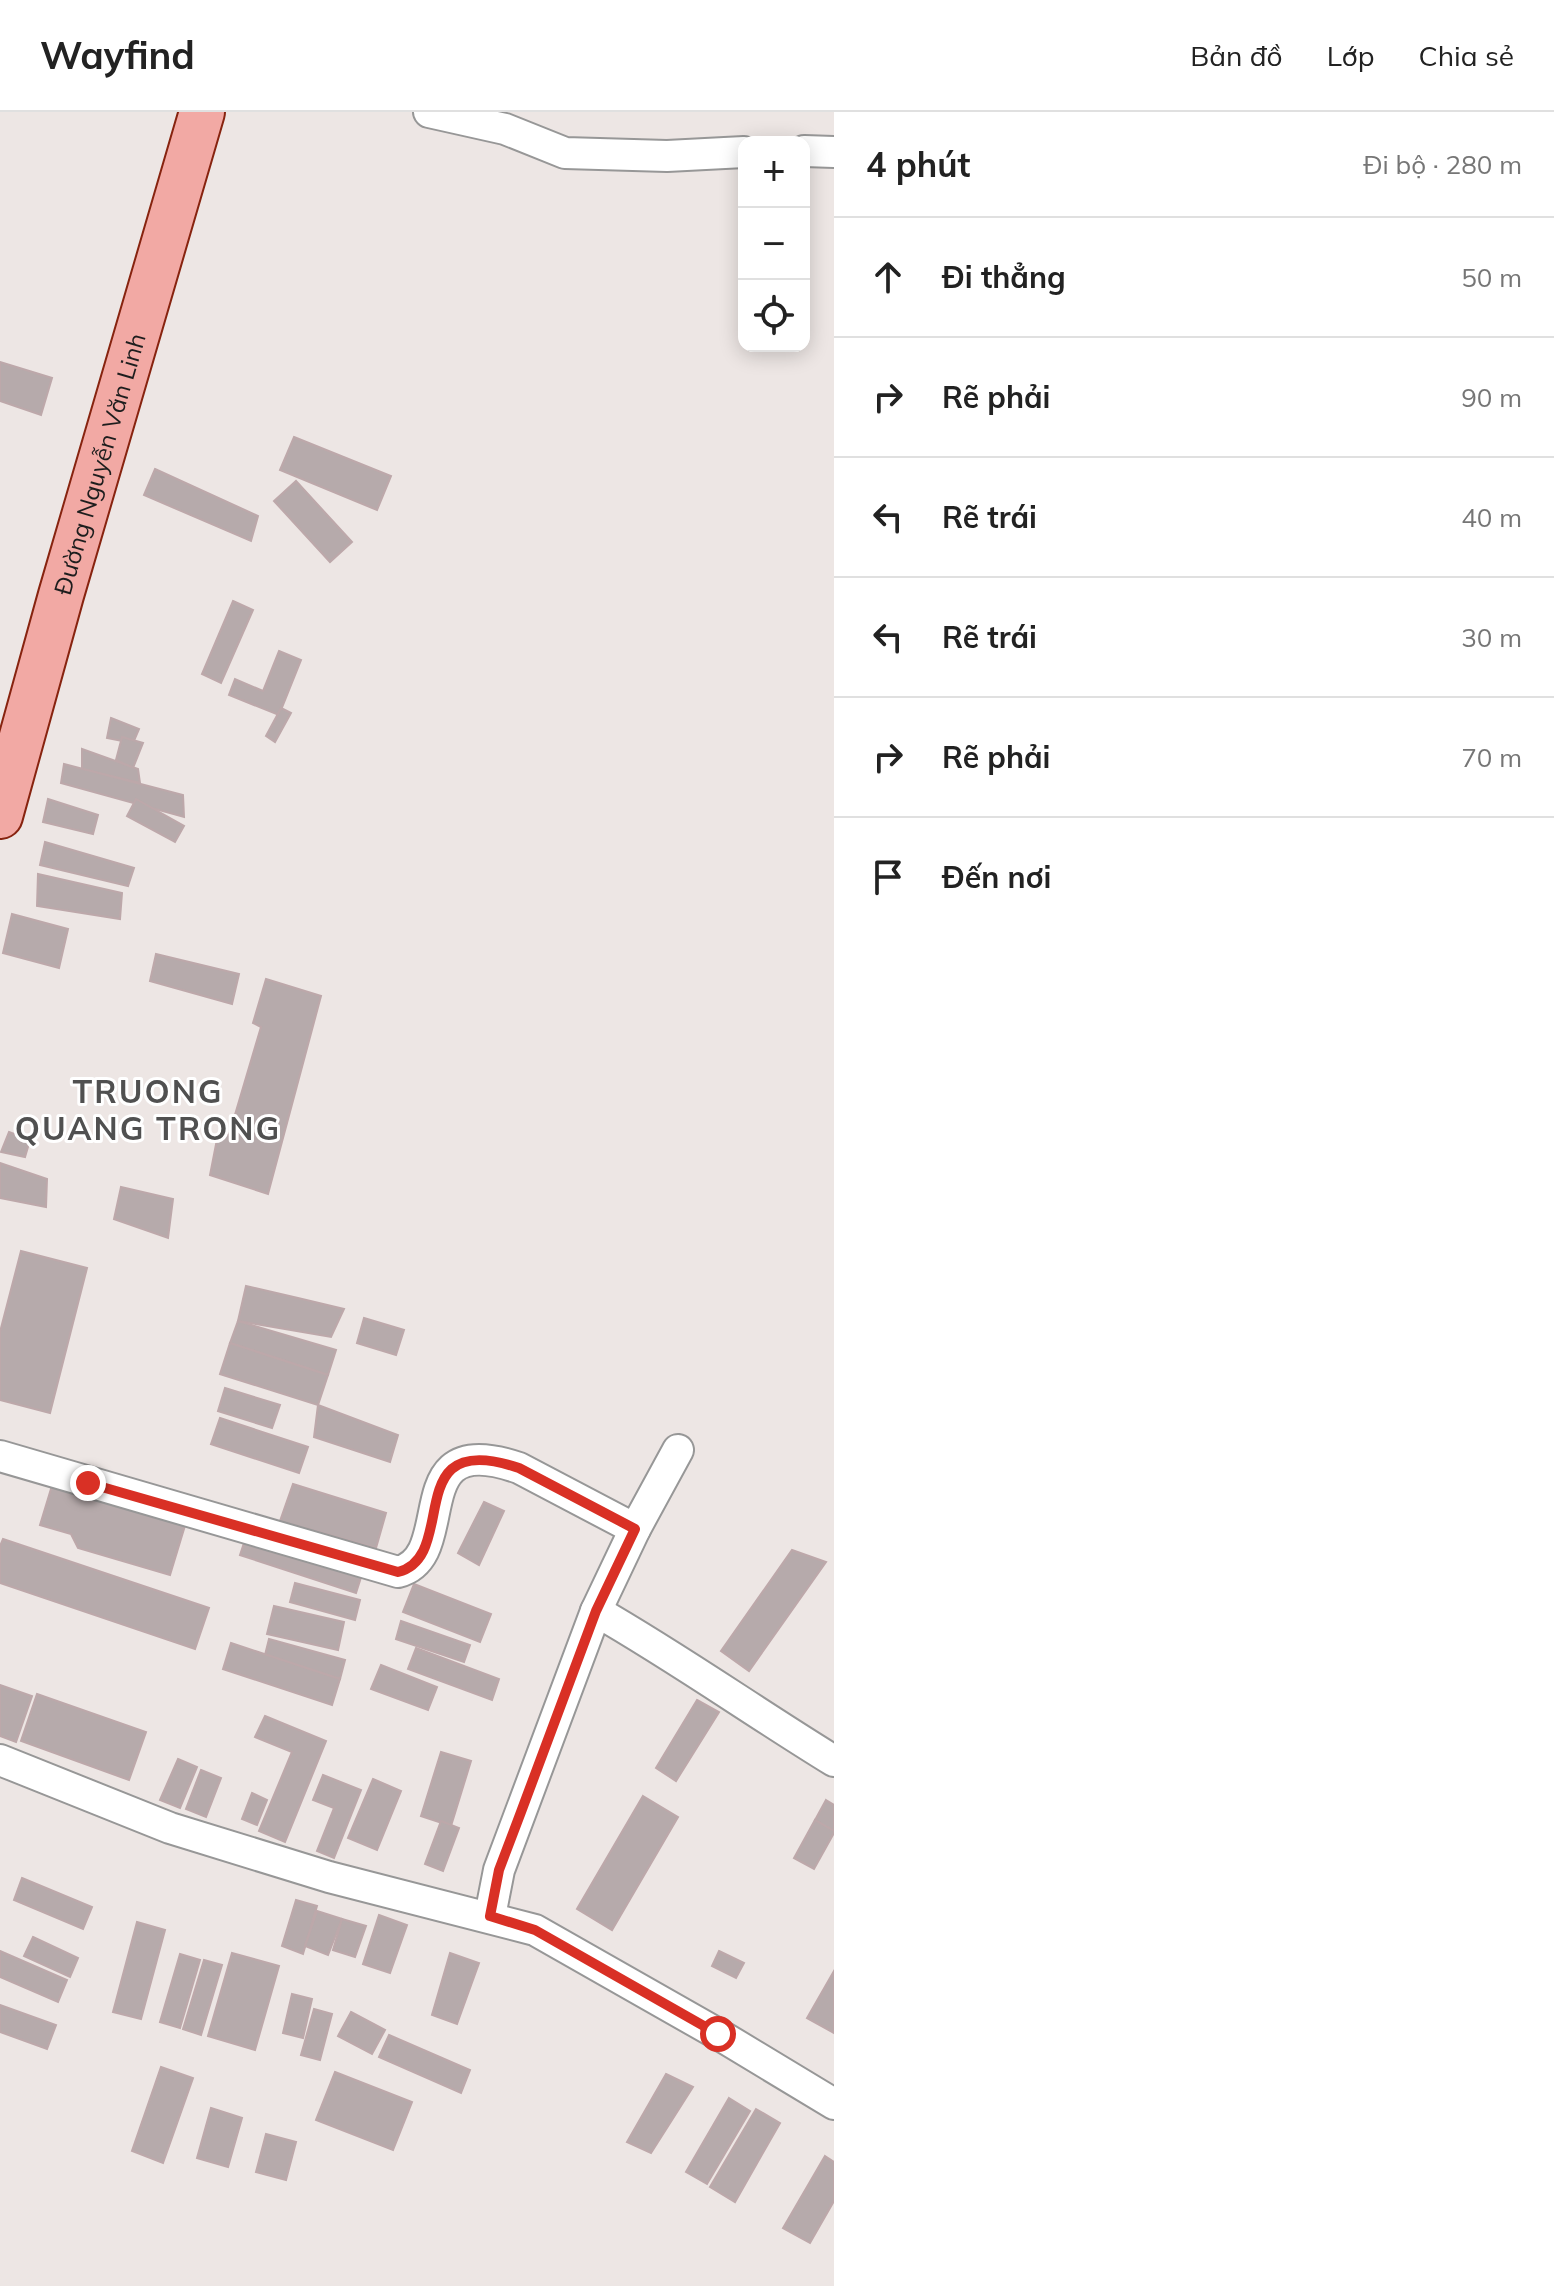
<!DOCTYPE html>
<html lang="vi">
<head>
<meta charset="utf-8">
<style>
	body { margin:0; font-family:Mulish,sans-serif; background:#f2f2f2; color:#222 }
	.controls { position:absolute; right:24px; top:24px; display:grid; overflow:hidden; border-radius:16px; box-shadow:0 4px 20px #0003 }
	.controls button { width:72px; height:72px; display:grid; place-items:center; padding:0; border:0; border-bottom:2px solid #e0e0e0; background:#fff; color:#222; font:40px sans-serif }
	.stop { position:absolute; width:24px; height:24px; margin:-18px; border:6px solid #d93025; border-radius:50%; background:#fff }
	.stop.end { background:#d93025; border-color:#fff; box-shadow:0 2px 8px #0008 }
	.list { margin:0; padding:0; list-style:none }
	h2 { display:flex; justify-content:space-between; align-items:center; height:104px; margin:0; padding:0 32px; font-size:34px }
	h2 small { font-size:26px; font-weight:400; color:#767676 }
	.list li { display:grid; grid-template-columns:52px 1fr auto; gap:24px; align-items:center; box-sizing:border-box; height:120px; padding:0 32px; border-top:2px solid #e0e0e0 }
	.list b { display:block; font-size:30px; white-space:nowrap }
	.list em { font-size:26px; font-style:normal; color:#767676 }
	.icon { flex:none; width:44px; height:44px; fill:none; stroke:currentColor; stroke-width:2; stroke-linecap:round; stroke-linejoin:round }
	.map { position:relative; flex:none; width:834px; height:2174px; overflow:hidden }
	header { display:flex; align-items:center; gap:48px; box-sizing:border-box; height:112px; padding:0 40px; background:#fff; border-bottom:2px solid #e0e0e0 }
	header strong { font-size:38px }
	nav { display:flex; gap:44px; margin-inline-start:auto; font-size:28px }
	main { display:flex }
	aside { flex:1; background:#fff }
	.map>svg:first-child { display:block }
	.building { fill:#b6aaab; stroke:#bda8aa; stroke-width:2 }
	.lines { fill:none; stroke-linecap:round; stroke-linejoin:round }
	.street-casing { stroke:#979797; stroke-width:34 }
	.primary-casing { stroke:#87230f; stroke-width:48 }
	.street { stroke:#fff; stroke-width:30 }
	.primary { stroke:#f2a9a4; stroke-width:44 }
	.route { stroke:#d93025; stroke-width:10 }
	.labels { text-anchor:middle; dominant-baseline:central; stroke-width:6; stroke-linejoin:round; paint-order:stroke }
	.street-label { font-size:24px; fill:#1d1d1d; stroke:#fff }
	.district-label { font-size:32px; font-weight:bold; letter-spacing:2px; fill:#505050; stroke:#fff }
</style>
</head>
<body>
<header>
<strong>Wayfind</strong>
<nav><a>Bản đồ</a><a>Lớp</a><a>Chia sẻ</a></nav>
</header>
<main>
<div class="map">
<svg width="834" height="2174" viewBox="0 0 834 2174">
	<rect width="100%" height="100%" fill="#ede6e4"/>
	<g class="building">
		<polygon points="0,250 52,266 41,303 0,289"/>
		<polygon points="294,325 391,364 377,398 280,358"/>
		<polygon points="155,357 258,404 251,429 144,383"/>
		<polygon points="296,369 352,430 330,450 274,389"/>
		<polygon points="233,489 253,498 221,571 202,562"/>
		<polygon points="279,539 301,548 279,603 229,583 235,567 263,579"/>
		<polygon points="281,596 291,601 275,630 266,624"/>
		<polygon points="111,606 139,617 133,631 107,626"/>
		<polygon points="122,625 143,631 133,656 116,648"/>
		<polygon points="82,637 138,657 140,671 82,657"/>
		<polygon points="64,652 183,683 184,705 61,671"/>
		<polygon points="48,687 98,703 93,722 43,710"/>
		<polygon points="136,687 184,714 175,730 127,704"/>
		<polygon points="45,730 134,756 128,774 40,753"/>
		<polygon points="38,762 122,781 120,807 37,794"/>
		<polygon points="12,802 68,817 59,856 3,841"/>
		<polygon points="156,842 239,862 232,892 150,869"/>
		<polygon points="266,867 321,884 268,1082 210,1063 218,1022 229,1023 261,915 253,911"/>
		<polygon points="9,1020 30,1028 25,1045 1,1040"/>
		<polygon points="0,1051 47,1067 46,1095 0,1086"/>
		<polygon points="121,1075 173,1087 168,1126 114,1107"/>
		<polygon points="21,1139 87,1156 50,1301 0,1288 0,1220"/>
		<polygon points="246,1174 298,1186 344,1197 331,1225 238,1209"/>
		<polygon points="364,1206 404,1218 396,1243 357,1231"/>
		<polygon points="238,1209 336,1238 328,1263 230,1231"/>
		<polygon points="230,1231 328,1263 318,1293 220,1262"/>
		<polygon points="225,1276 280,1293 272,1316 218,1299"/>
		<polygon points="318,1293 398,1323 390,1350 314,1325"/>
		<polygon points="220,1306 308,1335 299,1361 211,1332"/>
		<polygon points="54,1367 187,1407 170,1463 78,1436 71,1422 40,1413"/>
		<polygon points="293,1372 386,1401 376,1436 280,1409"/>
		<polygon points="484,1390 504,1399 479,1453 458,1441"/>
		<polygon points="248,1419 364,1456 356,1481 240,1443"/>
		<polygon points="3,1427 209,1496 195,1537 0,1471 0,1434"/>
		<polygon points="792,1438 826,1450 749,1559 721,1539"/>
		<polygon points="295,1471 360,1488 355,1508 290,1490"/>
		<polygon points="414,1472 491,1502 480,1530 403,1500"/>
		<polygon points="274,1494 344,1510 338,1538 267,1522"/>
		<polygon points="401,1509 470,1533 464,1550 396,1527"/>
		<polygon points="269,1527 345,1548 340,1567 264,1547"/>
		<polygon points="231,1531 340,1567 332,1593 223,1557"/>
		<polygon points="416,1536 499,1567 492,1588 408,1557"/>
		<polygon points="381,1553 437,1575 428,1598 371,1577"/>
		<polygon points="0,1573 32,1584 16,1630 0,1624"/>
		<polygon points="37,1582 146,1620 129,1668 21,1629"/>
		<polygon points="697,1588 719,1600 676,1669 656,1656"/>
		<polygon points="265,1604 326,1629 285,1730 259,1719 292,1640 255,1625"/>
		<polygon points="441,1640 471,1649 451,1714 421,1704"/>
		<polygon points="178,1647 197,1655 180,1696 160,1688"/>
		<polygon points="201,1658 221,1666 206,1705 186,1697"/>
		<polygon points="323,1663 361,1678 334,1746 317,1739 334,1696 313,1688"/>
		<polygon points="373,1667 401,1679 377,1738 348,1726"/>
		<polygon points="252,1681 267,1688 257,1713 242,1707"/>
		<polygon points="643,1684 678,1705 612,1818 577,1797"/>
		<polygon points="826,1688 834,1693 834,1719 815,1708"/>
		<polygon points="815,1708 834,1719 834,1721 814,1757 794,1746"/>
		<polygon points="441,1709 459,1716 443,1759 425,1752"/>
		<polygon points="22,1766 92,1795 83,1817 14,1788"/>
		<polygon points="296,1788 317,1794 303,1842 282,1834"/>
		<polygon points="317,1799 342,1807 328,1843 305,1834"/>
		<polygon points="379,1803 407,1813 390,1861 363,1852"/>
		<polygon points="342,1807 366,1814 355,1845 333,1838"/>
		<polygon points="137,1810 165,1818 141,1907 113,1900"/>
		<polygon points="33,1825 78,1846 70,1865 24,1844"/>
		<polygon points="0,1839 67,1868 58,1890 0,1865"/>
		<polygon points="719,1839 744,1851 736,1866 712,1854"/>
		<polygon points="232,1841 279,1854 255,1938 208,1924"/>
		<polygon points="450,1841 479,1851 457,1912 432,1903"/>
		<polygon points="180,1842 200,1848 180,1916 160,1910"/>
		<polygon points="204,1848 222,1853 201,1923 183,1917"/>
		<polygon points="834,1859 834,1921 807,1906"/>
		<polygon points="292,1882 312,1887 303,1926 283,1921"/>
		<polygon points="0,1893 56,1913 47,1937 0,1920"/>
		<polygon points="314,1897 332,1902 320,1948 301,1943"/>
		<polygon points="351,1900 385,1918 372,1942 338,1924"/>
		<polygon points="389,1923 470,1958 461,1981 379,1945"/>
		<polygon points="161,1955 193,1966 163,2051 132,2039"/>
		<polygon points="335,1960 412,1990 393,2038 316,2008"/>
		<polygon points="666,1962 693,1975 651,2041 627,2030"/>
		<polygon points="729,1986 750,1999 707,2072 686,2060"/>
		<polygon points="211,1996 242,2006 228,2055 197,2046"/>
		<polygon points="756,1997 780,2011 735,2090 710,2075"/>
		<polygon points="266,2022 296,2030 286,2068 256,2060"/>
		<polygon points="825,2044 834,2050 834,2089 810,2131 783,2116"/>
	</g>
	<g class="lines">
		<g class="street-casing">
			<g id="street">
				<polyline points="429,0 505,17 565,41 667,44 744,40"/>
				<polyline points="804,39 834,40"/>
				<path d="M0 1344 398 1460C461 1444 399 1314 519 1356L635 1417"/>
				<path d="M596 1499C678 1546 754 1600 834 1649"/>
				<polyline points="0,1648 170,1716 329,1765 535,1818 718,1922 834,1992"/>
				<polyline points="490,1804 499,1758 596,1499 635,1417 678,1338"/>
			</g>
		</g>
		<g class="primary-casing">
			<g id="primary">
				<path id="s1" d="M0 704 61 483 202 0"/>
			</g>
		</g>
		<use href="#street" class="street"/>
		<use href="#primary" class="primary"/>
	</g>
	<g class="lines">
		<path class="route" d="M88 1371 398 1460C461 1444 398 1315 519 1356L635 1417 596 1499 521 1700 499 1758 490 1804 535 1818 718 1922"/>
	</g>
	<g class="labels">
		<g class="street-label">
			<text stroke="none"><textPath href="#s1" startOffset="366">Đường Nguyễn Văn Linh</textPath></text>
		</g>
		<g class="district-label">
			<text x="148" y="979">TRUONG<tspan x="148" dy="37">QUANG TRONG</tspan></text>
		</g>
	</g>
</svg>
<div class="controls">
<button>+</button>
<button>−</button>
<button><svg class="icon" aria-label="locate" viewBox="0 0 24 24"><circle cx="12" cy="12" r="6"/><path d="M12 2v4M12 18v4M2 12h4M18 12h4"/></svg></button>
</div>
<div class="stop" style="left:718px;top:1922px"></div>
<div class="stop end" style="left:88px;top:1371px"></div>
</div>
<aside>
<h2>4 phút<small>Đi bộ · 280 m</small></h2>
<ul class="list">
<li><svg class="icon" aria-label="ahead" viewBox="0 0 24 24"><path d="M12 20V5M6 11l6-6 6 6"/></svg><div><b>Đi thẳng</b></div><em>50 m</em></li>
<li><svg class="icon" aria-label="right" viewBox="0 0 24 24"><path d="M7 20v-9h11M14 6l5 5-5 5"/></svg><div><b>Rẽ phải</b></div><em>90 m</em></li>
<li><svg class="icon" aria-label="left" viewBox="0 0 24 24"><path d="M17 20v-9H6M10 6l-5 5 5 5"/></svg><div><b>Rẽ trái</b></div><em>40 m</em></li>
<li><svg class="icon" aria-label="left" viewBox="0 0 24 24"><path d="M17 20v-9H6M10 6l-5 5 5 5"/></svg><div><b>Rẽ trái</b></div><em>30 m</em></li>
<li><svg class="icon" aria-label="right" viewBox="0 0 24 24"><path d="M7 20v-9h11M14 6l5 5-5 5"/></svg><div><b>Rẽ phải</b></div><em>70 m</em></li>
<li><svg class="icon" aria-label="arrive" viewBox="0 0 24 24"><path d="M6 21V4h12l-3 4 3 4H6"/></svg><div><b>Đến nơi</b></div></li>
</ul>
</aside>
</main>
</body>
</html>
